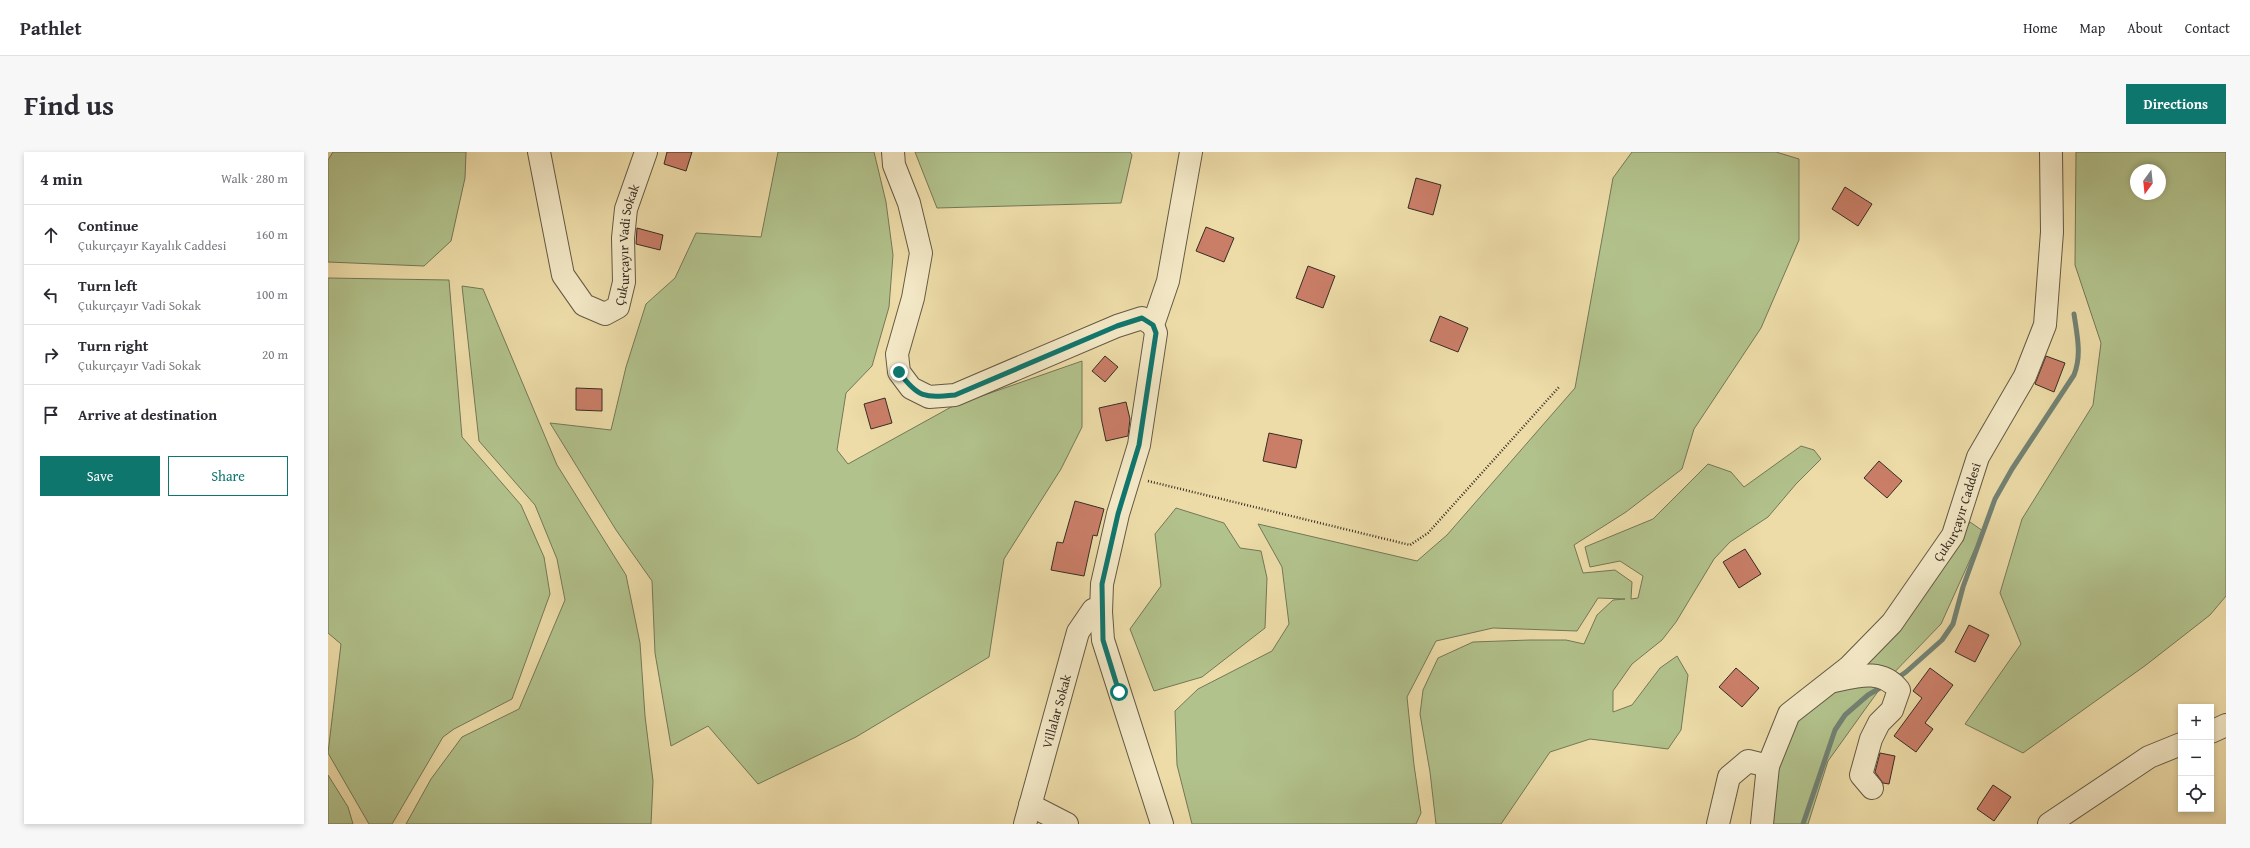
<!DOCTYPE html>
<html lang="en">
<head>
<meta charset="utf-8">
<style>
	body { margin:0; font-family:"Gentium Book Plus",serif; background:#f7f7f7; color:#2b2b33 }
	.controls { position:absolute; right:12px; bottom:12px; display:grid; overflow:hidden; border-radius:0px; box-shadow:0 2px 6px #0003 }
	.controls button { width:36px; height:36px; display:grid; place-items:center; padding:0; border:0; border-bottom:1px solid #e1e1e2; background:#fff; color:#2b2b33; font:20px sans-serif }
	.compass { position:absolute; left:1802px; top:12px; width:36px; height:36px; border-radius:50%; background:#fff; box-shadow:0 2px 6px #0003; rotate:195deg }
	.stop { position:absolute; width:12px; height:12px; margin:-9px; border:3px solid #0f766e; border-radius:50%; background:#fff }
	.stop.end { background:#0f766e; border-color:#fff; box-shadow:0 1px 4px #0008 }
	.list { margin:0; padding:0; list-style:none }
	h2 { display:flex; justify-content:space-between; align-items:center; height:52px; margin:0; padding:0 16px; font-size:17px }
	h2 small { font-size:13px; font-weight:400; color:#7c7c81 }
	.list li { display:grid; grid-template-columns:26px 1fr auto; gap:12px; align-items:center; box-sizing:border-box; height:60px; padding:0 16px; border-top:1px solid #e1e1e2 }
	.list b { display:block; font-size:15px; white-space:nowrap }
	.list p { margin:0; font-size:13px; white-space:nowrap; color:#7c7c81 }
	.list em { font-size:13px; font-style:normal; color:#7c7c81 }
	.actions { display:flex; gap:8px; padding:12px 16px }
	.actions a { flex:1; padding:9px 0; border:1px solid #0f766e; border-radius:0px; text-align:center; font-size:14px; color:#0f766e }
	.actions .main { background:#0f766e; color:#fff }
	.icon { flex:none; width:22px; height:22px; fill:none; stroke:currentColor; stroke-width:2; stroke-linecap:round; stroke-linejoin:round }
	.map { position:relative; flex:none; width:1898px; height:672px; overflow:hidden; border-radius:0px }
	header { display:flex; align-items:center; gap:24px; box-sizing:border-box; height:56px; padding:0 20px; background:#fff; border-bottom:1px solid #e1e1e2 }
	header strong { font-size:19px }
	nav { display:flex; gap:22px; margin-inline-start:auto; font-size:14px }
	.intro { display:flex; align-items:center; justify-content:space-between; box-sizing:border-box; height:96px; padding:0 24px }
	h1 { margin:0; font-size:28px }
	.button { padding:10px 18px; border-radius:0px; background:#0f766e; color:#fff; font-size:14px; font-weight:700 }
	main { display:flex; gap:24px; padding:0 24px }
	aside { flex:1; background:#fff; border-radius:0px; box-shadow:0 2px 6px #0003 }
	.map>svg:first-child { display:block }
	.green { fill:#b2c28c; stroke:#747858; fill-rule:evenodd }
	.lines { fill:none; stroke-linecap:round; stroke-linejoin:round }
	.stream { stroke:#728274; stroke-width:5 }
	.building { fill:#ca7e68; stroke:#372d24 }
	.minor-casing { stroke:#645945; stroke-width:24 }
	.path { stroke:#372d24; stroke-width:2.5; stroke-dasharray:1 2; stroke-linecap:butt }
	.minor { stroke:#f3e8c6; stroke-width:22 }
	.route { stroke:#0f766e; stroke-width:5 }
	.labels { text-anchor:middle; dominant-baseline:central; stroke-width:3; stroke-linejoin:round; paint-order:stroke }
	.street-label { font-size:13px; fill:#372d24; stroke:#f3e8c6 }
</style>
</head>
<body>
<header>
<strong>Pathlet</strong>
<nav><a>Home</a><a>Map</a><a>About</a><a>Contact</a></nav>
</header>
<div class="intro"><h1>Find us</h1><a class="button">Directions</a></div>
<main>
<aside>
<h2>4 min<small>Walk · 280 m</small></h2>
<ul class="list">
<li><svg class="icon" aria-label="ahead" viewBox="0 0 24 24"><path d="M12 20V5M6 11l6-6 6 6"/></svg><div><b>Continue</b><p>Çukurçayır Kayalık Caddesi</p></div><em>160 m</em></li>
<li><svg class="icon" aria-label="left" viewBox="0 0 24 24"><path d="M17 20v-9H6M10 6l-5 5 5 5"/></svg><div><b>Turn left</b><p>Çukurçayır Vadi Sokak</p></div><em>100 m</em></li>
<li><svg class="icon" aria-label="right" viewBox="0 0 24 24"><path d="M7 20v-9h11M14 6l5 5-5 5"/></svg><div><b>Turn right</b><p>Çukurçayır Vadi Sokak</p></div><em>20 m</em></li>
<li><svg class="icon" aria-label="arrive" viewBox="0 0 24 24"><path d="M6 21V4h12l-3 4 3 4H6"/></svg><div><b>Arrive at destination</b></div></li>
</ul>
<div class="actions"><a class="main">Save</a><a>Share</a></div>
</aside>
<div class="map">
<svg width="1898" height="672" viewBox="0 0 1898 672">
	<rect width="100%" height="100%" fill="#eddca8"/>
	<filter id="stains"><feTurbulence type="fractalNoise" baseFrequency=".005" numOctaves="4"/><feColorMatrix values="0 0 0 0 .2 0 0 0 0 .09 0 0 0 0 .02 0 0 0 .5 -.17"/></filter>
	<radialGradient id="worn" r=".72"><stop offset=".6" stop-color="#630" stop-opacity="0"/><stop offset="1" stop-color="#630" stop-opacity=".3"/></radialGradient>
	<g class="green">
		<polygon points="5,0 138,0 137,26 123,89 96,114 0,110 0,8"/>
		<polygon points="450,0 546,0 558,50 565,103 561,155 544,214 518,241 509,298 520,312 625,254 754,209 754,275 733,317 676,407 661,505 528,585 430,632 380,574 343,594 327,501 324,429 288,378 222,271 283,278 298,215 318,152 347,126 368,81 433,85"/>
		<polygon points="587,0 802,0 804,3 793,51 609,56"/>
		<polygon points="1304,0 1448,0 1471,7 1471,88 1433,176 1366,277 1354,317 1298,360 1246,393 1255,421 1287,418 1304,430 1303,447 1310,446 1315,424 1292,409 1262,415 1257,395 1325,367 1380,312 1403,320 1416,335 1473,294 1486,298 1493,307 1468,332 1440,365 1402,390 1386,407 1348,470 1334,488 1304,512 1285,539 1285,560 1304,553 1332,516 1349,504 1360,523 1353,578 1340,597 1262,587 1222,600 1173,672 1108,672 1102,620 1092,562 1095,538 1110,506 1145,490 1202,488 1238,488 1256,492 1269,463 1285,448 1297,447 1270,446 1249,479 1165,476 1108,489 1079,545 1086,613 1093,661 1088,672 864,672 849,613 847,559 870,537 944,499 961,472 954,415 930,372 1089,409 1119,383 1247,236 1285,26"/>
		<path d="M1748 0H1898V444L1882 463 1818 513 1695 601 1637 572 1693 492 1672 441 1694 367 1765 253 1773 191 1747 113ZM1808 18H1832V42H1808Z"/>
		<polygon points="0,126 121,128 134,285 193,353 216,405 222,442 184,547 126,577 115,585 64,672 41,672 0,601 13,492 0,481"/>
		<polygon points="134,134 155,137 229,313 298,423 312,491 317,564 325,629 323,672 78,672 103,627 134,585 191,557 237,448 229,407 207,353 151,289"/>
		<polygon points="848,356 896,371 912,396 933,399 939,426 937,476 874,525 826,539 802,477 833,434 827,382"/>
		<path d="M1642 370 1655 379 1613 472 1556 531 1500 609 1480 672H1441C1447 624 1447 600 1476 559L1615 413Z"/>
		<polygon points="0,623 20,655 25,672 0,672"/>
	</g>
	<g class="lines">
		<g class="stream">
			<path d="M1568 527 1578 520 1614 488 1625 472 1635 435 1667 347 1684 317 1746 223C1754 203 1749 183 1746 162"/>
			<polyline points="1475,672 1507,578 1517,563 1540,543 1557,533"/>
		</g>
	</g>
	<g class="building">
		<polygon points="339,0 364,0 358,19 336,12"/>
		<polygon points="1088,26 1113,33 1105,63 1080,56"/>
		<polygon points="1517,35 1544,52 1530,74 1504,57"/>
		<polygon points="878,75 906,86 896,110 868,99"/>
		<polygon points="309,76 335,83 332,98 308,92"/>
		<polygon points="980,114 1007,124 995,156 968,146"/>
		<polygon points="1112,164 1140,176 1130,200 1102,189"/>
		<polygon points="777,204 790,215 777,230 764,219"/>
		<polygon points="1718,204 1737,211 1726,240 1707,232"/>
		<polygon points="248,236 274,237 274,259 248,258"/>
		<polygon points="557,246 564,271 543,277 536,252"/>
		<polygon points="798,250 802,267 800,284 778,289 771,256"/>
		<polygon points="941,281 974,288 968,316 935,309"/>
		<polygon points="1551,309 1574,329 1559,346 1536,326"/>
		<polygon points="747,349 776,357 769,384 765,383 756,424 723,418 729,390 735,391"/>
		<polygon points="1417,397 1433,422 1411,436 1395,410"/>
		<polygon points="1641,473 1661,483 1647,510 1627,500"/>
		<polygon points="1408,516 1431,536 1414,555 1391,535"/>
		<polygon points="1602,516 1625,533 1597,571 1605,577 1588,600 1566,584 1594,546 1585,539"/>
		<polygon points="1552,601 1567,604 1561,632 1555,631 1547,620"/>
		<polygon points="1665,633 1683,645 1666,669 1649,657"/>
	</g>
	<g class="lines">
		<g class="minor-casing">
			<g id="minor">
				<path id="s1" d="M211 0 235 123 256 153 277 162 290 155 296 130 295 86 298 57 318 0"/>
				<polyline points="565,0 566,13 581,51 593,101 585,146 569,202 571,220 583,236 601,245 627,243 789,174 814,166 825,173"/>
				<path d="M1506 529C1529 524 1554 516 1571 538L1564 558 1551 571 1543 587 1533 623 1544 636"/>
				<polyline points="1883,580 1898,573"/>
				<polyline points="702,653 739,672"/>
				<path id="s2" d="M697 672 750 480 765 458 773 460"/>
				<polyline points="834,672 775,488 773,460 774,432 790,362 811,293 828,181 825,173 840,129 863,0"/>
				<polyline points="1390,672 1401,625 1420,609 1440,614"/>
				<path id="s3" d="M1434 672 1440 614 1461 562 1521 515 1564 471 1625 383 1650 305 1697 224 1717 173 1724 80 1723 0"/>
				<polyline points="1721,672 1821,605 1853,592"/>
			</g>
		</g>
		<polyline class="path" points="820,329 1082,393 1100,381 1231,235"/>
		<use href="#minor" class="minor"/>
	</g>
	<g class="lines">
		<path class="route" d="M571 220C590 246 597 246 627 243L789 174 814 166 825 173 828 181 811 293 790 362 774 432 775 488 791 540"/>
	</g>
	<g class="labels">
		<g class="street-label">
			<text stroke="none"><textPath href="#s1" startOffset="263">Çukurçayır Vadi Sokak</textPath></text>
			<text stroke="none"><textPath href="#s3" startOffset="382">Çukurçayır Caddesi</textPath></text>
			<text stroke="none"><textPath href="#s2" startOffset="117">Villalar Sokak</textPath></text>
		</g>
	</g>
	<rect width="100%" height="100%" filter="url(#stains)"/>
	<rect width="100%" height="100%" fill="url(#worn)"/>
</svg>
<div class="controls">
<button>+</button>
<button>−</button>
<button><svg class="icon" aria-label="locate" viewBox="0 0 24 24"><circle cx="12" cy="12" r="6"/><path d="M12 2v4M12 18v4M2 12h4M18 12h4"/></svg></button>
</div>
<svg class="compass" viewBox="-18 -18 36 36"><path d="M0-13l5 13h-10z" fill="#e53935"/><path d="M0 13l5-13h-10z" fill="#7c7c81"/></svg>
<div class="stop" style="left:791px;top:540px"></div>
<div class="stop end" style="left:571px;top:220px"></div>
</div>
</main>
</body>
</html>
